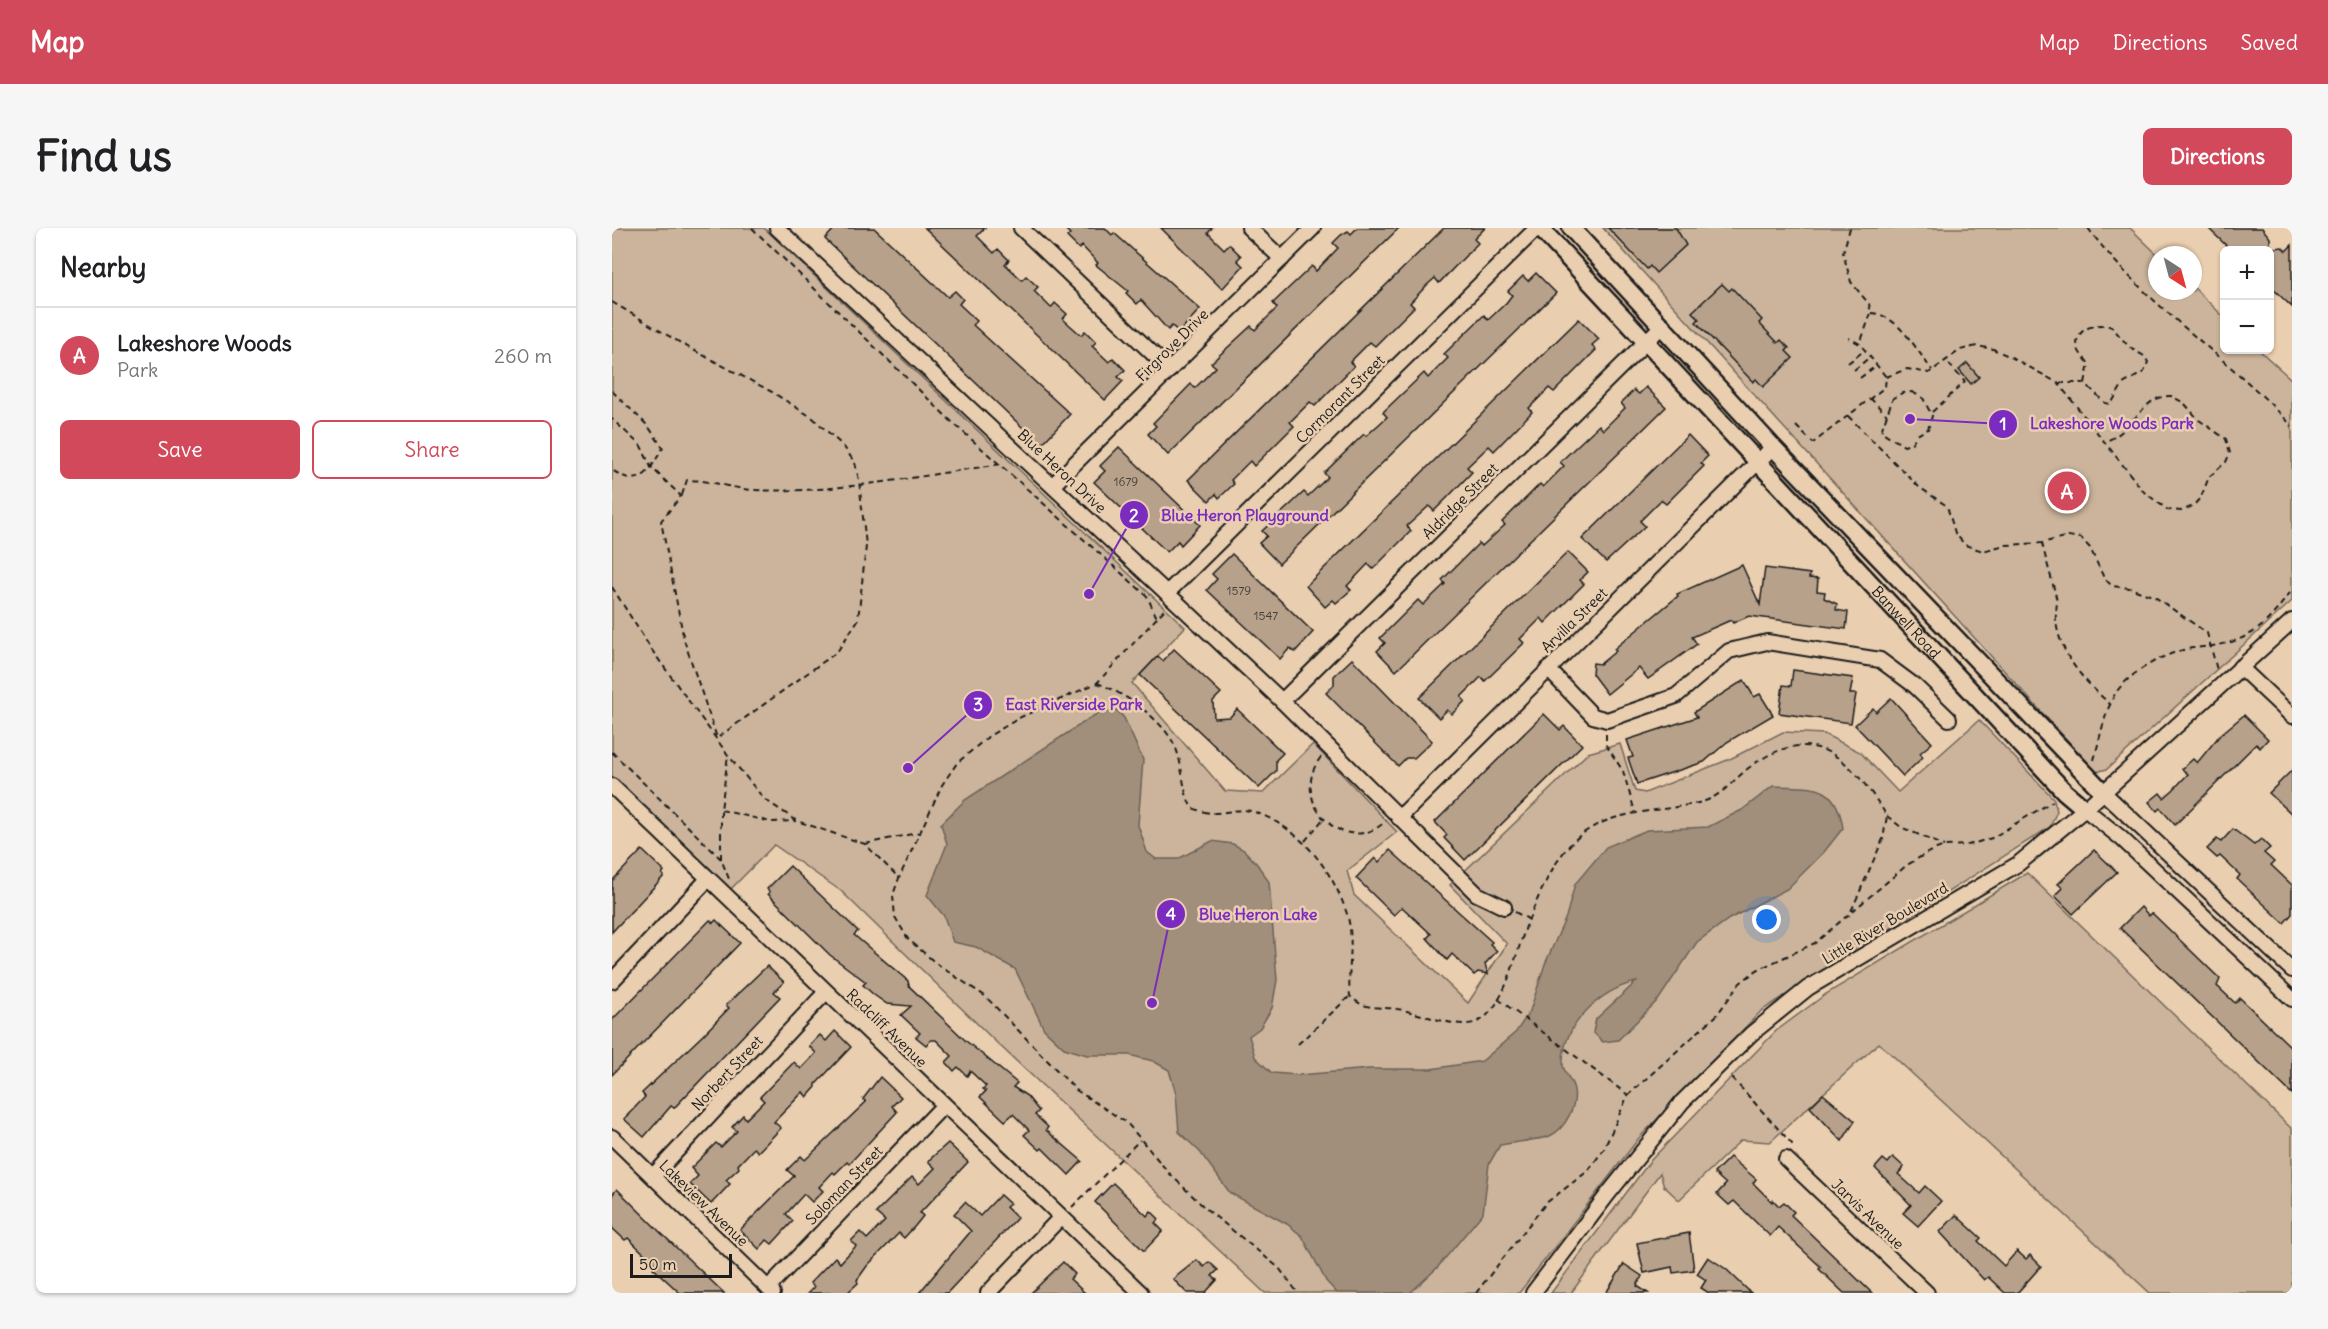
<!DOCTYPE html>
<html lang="en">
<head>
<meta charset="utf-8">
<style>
	body { margin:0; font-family:Delius,sans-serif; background:#f6f6f6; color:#202124 }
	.controls { position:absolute; right:18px; top:18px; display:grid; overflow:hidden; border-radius:9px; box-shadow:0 2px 4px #0004 }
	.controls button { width:54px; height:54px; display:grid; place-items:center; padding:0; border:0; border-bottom:2px solid #e0e0e0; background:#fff; color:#202124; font:30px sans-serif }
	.compass { position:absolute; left:1536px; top:18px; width:54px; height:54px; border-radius:50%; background:#fff; box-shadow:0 2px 4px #0004; rotate:144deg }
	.scale { position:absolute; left:18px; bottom:15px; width:102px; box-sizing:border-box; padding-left:6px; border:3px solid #1c1c1c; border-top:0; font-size:16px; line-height:21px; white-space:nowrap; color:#1c1c1c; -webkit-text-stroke:4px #e9ceb0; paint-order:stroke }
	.you { position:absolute; left:1155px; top:692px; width:21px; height:21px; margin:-15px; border:4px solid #fff; border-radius:50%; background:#1a73e8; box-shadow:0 0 0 9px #1a73e833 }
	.badge { display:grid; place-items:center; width:39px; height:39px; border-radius:50%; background:#d1495b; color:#fff; font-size:20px; font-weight:700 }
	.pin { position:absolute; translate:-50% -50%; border:3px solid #fff; box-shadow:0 2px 6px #0006 }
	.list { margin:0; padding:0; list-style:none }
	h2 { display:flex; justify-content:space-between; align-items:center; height:78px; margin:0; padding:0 24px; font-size:26px }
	h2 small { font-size:20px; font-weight:400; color:#757577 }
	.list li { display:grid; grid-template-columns:39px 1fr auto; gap:18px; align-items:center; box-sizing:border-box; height:96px; padding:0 24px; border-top:2px solid #e0e0e0 }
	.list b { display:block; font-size:22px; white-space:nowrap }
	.list p { margin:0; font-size:20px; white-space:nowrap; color:#757577 }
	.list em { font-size:20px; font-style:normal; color:#757577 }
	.actions { display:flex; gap:12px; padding:18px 24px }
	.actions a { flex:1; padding:14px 0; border:2px solid #d1495b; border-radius:9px; text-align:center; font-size:21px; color:#d1495b }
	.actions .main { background:#d1495b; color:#fff }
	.map { position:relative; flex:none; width:1680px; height:1065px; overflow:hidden; border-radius:9px }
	header { display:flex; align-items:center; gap:36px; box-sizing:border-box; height:84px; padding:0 30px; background:#d1495b; color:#fff }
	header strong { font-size:28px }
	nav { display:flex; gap:33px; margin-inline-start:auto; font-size:21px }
	.intro { display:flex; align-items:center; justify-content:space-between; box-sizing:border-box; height:144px; padding:0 36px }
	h1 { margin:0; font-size:42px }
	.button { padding:15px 27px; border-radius:9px; background:#d1495b; color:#fff; font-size:21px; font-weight:700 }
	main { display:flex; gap:36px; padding:0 36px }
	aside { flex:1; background:#fff; border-radius:9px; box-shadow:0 2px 4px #0004 }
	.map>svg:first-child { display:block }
	.green { fill:#cbb49b; stroke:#74685c; stroke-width:1.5 }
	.water { fill:#a18f7c; stroke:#6c6156; stroke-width:1.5 }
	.building { fill:#b7a18b; stroke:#1c1c1c; stroke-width:1.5 }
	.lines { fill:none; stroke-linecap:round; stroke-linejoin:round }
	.minor-casing { stroke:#1c1c1c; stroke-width:18 }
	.major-casing { stroke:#1c1c1c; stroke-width:21 }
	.path { stroke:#1c1c1c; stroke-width:2; stroke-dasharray:6 4.5; stroke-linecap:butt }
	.minor { stroke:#e9ceb0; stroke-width:14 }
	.major { stroke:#e9ceb0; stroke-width:16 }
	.labels { text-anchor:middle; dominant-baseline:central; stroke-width:5; stroke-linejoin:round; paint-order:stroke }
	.number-label { font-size:12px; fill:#433d38 }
	.street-label { font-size:15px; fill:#1c1c1c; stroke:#e9ceb0 }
	.leader { fill:none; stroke:#7b2cbf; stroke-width:2 }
	.callout-dot { fill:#7b2cbf; stroke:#e9ceb0; stroke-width:2 }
	.mark-label { font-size:18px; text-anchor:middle; font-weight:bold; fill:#fff }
	.callout-label { font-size:16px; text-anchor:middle; font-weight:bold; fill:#7b2cbf; stroke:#e9ceb0; stroke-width:5; stroke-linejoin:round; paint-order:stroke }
</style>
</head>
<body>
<header>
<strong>Map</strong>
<nav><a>Map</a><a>Directions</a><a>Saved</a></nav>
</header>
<div class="intro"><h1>Find us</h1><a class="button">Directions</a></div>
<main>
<aside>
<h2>Nearby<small></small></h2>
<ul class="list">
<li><span class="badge">A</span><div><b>Lakeshore Woods</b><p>Park</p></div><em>260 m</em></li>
</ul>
<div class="actions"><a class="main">Save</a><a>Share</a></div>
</aside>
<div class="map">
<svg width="1680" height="1065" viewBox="0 0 1680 1065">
	<rect width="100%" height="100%" fill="#e9ceb0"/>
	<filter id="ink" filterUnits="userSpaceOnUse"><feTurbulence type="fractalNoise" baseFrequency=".0167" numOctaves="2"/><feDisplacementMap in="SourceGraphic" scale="12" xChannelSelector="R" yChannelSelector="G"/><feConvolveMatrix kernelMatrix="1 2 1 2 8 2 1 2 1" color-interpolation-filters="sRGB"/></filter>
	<g filter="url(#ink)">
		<g class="green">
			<polygon points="0,0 152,0 573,399 520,455 613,563 651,565 701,516 785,604 735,643 742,667 856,775 895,716 838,657 976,525 1008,516 1023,563 1033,565 1118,531 1171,504 1212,506 1248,524 1286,564 1367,492 1442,571 1445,583 1438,599 1149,783 1027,910 907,1065 653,1065 385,815 229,663 162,617 118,662 0,548"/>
			<polygon points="991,0 1518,0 1546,27 1545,63 1581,63 1581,59 1612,89 1612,122 1647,122 1680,152 1680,373 1495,541 1484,544"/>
			<polygon points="1415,645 1680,901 1680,1065 1538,1065 1267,815 1158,914 1129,912 1067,972 1052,958 1048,945 959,1065 939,1065 1039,932 1164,803 1214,766"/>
		</g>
		<path class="water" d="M505 482 512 490 531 532 526 597 535 624 544 631H566L600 613 621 616 632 622 645 636 657 654 665 752 660 780 648 800 637 808 643 829 660 845 687 847 757 841H819L870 833 904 804 918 783 933 736 954 689 963 656 994 619 1035 602 1096 599 1130 582 1161 558C1200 560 1224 553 1231 600L1212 624 1175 661 1117 691 1085 714 1047 771 1006 812 991 814 981 804 984 791 1024 754C989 761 949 798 951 837 952 846 961 853 962 862 965 878 953 901 938 908 928 912 901 914 888 917L877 936 871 985 825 1040 798 1065H725L714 1053 690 1008 675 996 618 965 588 924 567 904 564 866 557 842 541 833 517 827H475L452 820 432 801 403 741 364 719 341 714 332 688 315 667 335 616 329 596 353 572 486 485Z"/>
		<g class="building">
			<polygon points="223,0 262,0 336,69 343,63 351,71 347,76 365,93 361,97 458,186 429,217 213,11"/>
			<polygon points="313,0 373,0 365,8 382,25 386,21 397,32 393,36 410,52 414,48 426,59 422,63 439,80 443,75 455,86 451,91 469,107 473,103 484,114 480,118 497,134 501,130 513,142 506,149 511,153 493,172"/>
			<polygon points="452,0 493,0 500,7 502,5 588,81 567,104 560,98 556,102 529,72 525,76 514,65 516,63 484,37 486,35 470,18 467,21 455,9 458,6"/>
			<polygon points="549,0 600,0 596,5 612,21 617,16 629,28 625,32 631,38 610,61"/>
			<polygon points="745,0 787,0 556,227 536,206 544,198 541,195 579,156 583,160 604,139 599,135 639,98 643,102 665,80 661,75 700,38 704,43 726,20 721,15 729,7 736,3 739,6"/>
			<polygon points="832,0 873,0 862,11 866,15 827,55 823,50 815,57 798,75 802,79 763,118 758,114 738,134 742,138 703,178 698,174 678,194 682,198 642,238 638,233 619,252 622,256 607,270 604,266 597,273 576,252"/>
			<polygon points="996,0 1064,0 1074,17 1044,45 1038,38 1035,41"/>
			<polygon points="1596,0 1650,0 1658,10 1658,21 1670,19 1674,23 1680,17 1680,79 1658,58 1658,22 1619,22"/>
			<polygon points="924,45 944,65 667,336 647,315 655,308 650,303 692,264 696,268 716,249 712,245 752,206 754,208 775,189 771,184 812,145 816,150 836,130 832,126 872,87 876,92 894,75 900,67 896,63 911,48 916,53"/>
			<polygon points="1110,56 1117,63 1120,60 1150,92 1147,95 1166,115 1169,112 1177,120 1174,123 1181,130 1151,159 1144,151 1141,154 1084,94 1087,91 1080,84"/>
			<polygon points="967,91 987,111 980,117 984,122 942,164 937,160 917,180 920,184 882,223 877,218 855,239 860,244 836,269 822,283 817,278 795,298 799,303 761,341 756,336 735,358 739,362 724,375 721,372 713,379 694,358"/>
			<polygon points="1355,135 1367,149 1359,156 1347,142"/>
			<polygon points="1034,159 1054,179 784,443 765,423 773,415 768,410 806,372 811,377 833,356 830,352 867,315 870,318 893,297 890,294 928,256 931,259 952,238 948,234 987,197 991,202 1013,180 1009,175 1022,162 1027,166"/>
			<polygon points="1076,207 1096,228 1089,235 1092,238 1054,276 1049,272 1028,293 1033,298 994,334 970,311"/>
			<polygon points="507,219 588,297 569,317 566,313 555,324 482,254 493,243 488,238"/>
			<polygon points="956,324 976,344 968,352 972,356 933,395 929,390 908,411 912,415 873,453 869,449 849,469 853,473 840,486 835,482 827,490 807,470"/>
			<polygon points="620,326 701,404 683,424 678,420 668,431 595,362 605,351 600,346"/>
			<polygon points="1130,337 1148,377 1153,340 1198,346 1197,350 1206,351 1205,363 1213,364 1212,370 1225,376 1224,382 1236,384 1234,401 1137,388 1121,395 1119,392 1080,409 1085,416 1036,451 1027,440 995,466 980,446 981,435 988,436 1004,423 1002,421 1066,368 1065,366"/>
			<polygon points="562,421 609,465 601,473 602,490 618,489 625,481 671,525 664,532 664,543 647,560 528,447 546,428 551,433"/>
			<polygon points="740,431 820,513 802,530 794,530 786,538 714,465 722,457 722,448"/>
			<polygon points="1181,442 1241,450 1238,466 1244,466 1239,495 1167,485 1171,457 1179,458"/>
			<polygon points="1132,452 1142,469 1148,466 1161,487 1115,514 1092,534 1025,556 1016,530 1021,529 1015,512 1085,489 1082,484"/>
			<polygon points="1279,470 1320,515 1308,525 1311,529 1291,548 1243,497 1261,480 1264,484"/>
			<polygon points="932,486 948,502 952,498 970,517 853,632 832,610 835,607 823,594"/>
			<polygon points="1632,487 1656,511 1648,520 1644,516 1563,597 1548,580 1545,583 1537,574 1548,565 1552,570 1561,562 1576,546 1570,541 1581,531 1585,535 1608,507"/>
			<polygon points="1680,542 1680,586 1657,565"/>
			<polygon points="1621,601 1642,617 1649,611 1658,620 1652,625 1662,634 1659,637 1680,657 1680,686 1672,695 1625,651 1628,647 1608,628 1605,630 1595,621 1605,611 1609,614"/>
			<polygon points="30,622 52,643 50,646 52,648 0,704 0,653"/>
			<polygon points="778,622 880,714 878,716 885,723 873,736 876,746 866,744 862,747 840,726 835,732 815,710 819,706 790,679 782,687 744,650 763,630 767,634"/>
			<polygon points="1482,622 1505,644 1461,686 1443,668 1451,660 1446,656"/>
			<polygon points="178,638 246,703 242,707 296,753 297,758 354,813 405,855 401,859 415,868 427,883 423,887 436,899 434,902 470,933 457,947 430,920 428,922 412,907 417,902 401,886 393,893 368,869 374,863 371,861 374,858 358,843 355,848 346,839 342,843 334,834 340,828 324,812 319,812 314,817 304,809 308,805 289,787 299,778 275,776 262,767 251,757 254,754 218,727 156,666 158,664 155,661"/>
			<polygon points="1529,679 1537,688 1540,685 1608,751 1605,758 1623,775 1628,770 1680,820 1680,866 1508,700"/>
			<polygon points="98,692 101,695 104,692 128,715 0,847 0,792"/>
			<polygon points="155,738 172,754 162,764 168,769 62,880 59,878 32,909 12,891 33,869 30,865 91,807 117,780 114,777"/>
			<polygon points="223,803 239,819 204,856 204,859 195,869 191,864 162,894 169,900 146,924 142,920 126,937 127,940 114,952 118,956 99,976 78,956 86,948 79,940 104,915 109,919 125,903 120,899 131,887 134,891 152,873 148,869 182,834 189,841 204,825 197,818 208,807 214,813"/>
			<polygon points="268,849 289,869 280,878 285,884 237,936 235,934 223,946 221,944 207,959 211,963 200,974 192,966 174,986 181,993 160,1016 155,1012 147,1021 128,1002 182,948 175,942 189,928 193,932 254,874 251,871"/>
			<polygon points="1211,866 1243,893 1230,913 1198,879"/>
			<polygon points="336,915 356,934 308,985 311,988 303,998 292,1010 287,1005 255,1038 245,1052 246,1055 235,1065 196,1065 202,1059 198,1055 223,1029 228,1035 244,1018 239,1013 248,1004 255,1011 273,993 264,985 300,949 307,956 323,940 316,933"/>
			<polygon points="1118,929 1144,951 1141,955 1160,974 1161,972 1167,978 1172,974 1182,984 1179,987 1260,1065 1232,1065 1207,1041 1209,1039 1166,999 1158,1008 1122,973 1117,977 1105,966 1114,956 1102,945"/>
			<polygon points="1281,929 1292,939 1286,946 1307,965 1313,958 1329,973 1306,998 1291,985 1299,977 1263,940 1271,931 1276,935"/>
			<polygon points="501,955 535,988 539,983 547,991 543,995 551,1003 532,1023 483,974"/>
			<polygon points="5,961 49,1005 112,1065 68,1065 41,1040 44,1037 16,1010 13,1012 0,1000 0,967"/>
			<polygon points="388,967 398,976 394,979 405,990 335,1065 307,1065 359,1003 342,986 353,974 368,988"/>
			<polygon points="1344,987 1369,1010 1366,1013 1392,1038 1405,1023 1414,1031 1418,1027 1429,1038 1405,1065 1393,1065 1376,1049 1372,1052 1328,1004"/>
			<polygon points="1077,1005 1082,1042 1061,1045 1060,1039 1032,1045 1025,1015"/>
			<polygon points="1096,1029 1114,1041 1139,1065 1097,1065 1089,1060 1094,1052 1085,1046"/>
			<polygon points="585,1032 592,1039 597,1034 606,1042 600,1048 605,1052 593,1065 575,1065 561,1051"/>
			<polygon points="451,1034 463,1046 458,1051 473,1065 419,1065"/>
			<polygon points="1012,1036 1030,1048 1025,1058 1036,1065 994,1065"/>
		</g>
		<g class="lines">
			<g class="minor-casing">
				<g id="minor">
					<polyline points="165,0 670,473 865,666 892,679"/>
					<polyline points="409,0 558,142"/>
					<polyline points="637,0 670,31"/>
					<polyline points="441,257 701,0"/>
					<polyline points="555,365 925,0"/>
					<polyline points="1628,439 1680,488"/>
					<polyline points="936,441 981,488 995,492 1064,468 1117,423 1155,414 1268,432 1303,458 1337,491"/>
					<polyline points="670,473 1051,97"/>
					<polyline points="0,558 529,1065"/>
					<polyline points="1491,564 1680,742"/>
					<polyline points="1473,581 1509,610 1680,771"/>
					<polyline points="787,590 1161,219"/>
					<polyline points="0,753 96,651"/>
					<polyline points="0,909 161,1065"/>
					<polyline points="1174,931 1315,1065"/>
					<polyline points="41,948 214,764"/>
					<polyline points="156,1060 332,877"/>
					<polyline points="376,1065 449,989"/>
					<polyline points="921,1065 996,966 1070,874 1139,806 1196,760 1406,636 1473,581 1680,393"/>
				</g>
			</g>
			<g class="major-casing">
				<g id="major">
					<path id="s1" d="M928 0 1453 564 1473 581"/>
					<polyline points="959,0 1161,219 1491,564"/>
				</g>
			</g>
			<g class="path">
				<polyline points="140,0 339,193 535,368 545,390"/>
				<polyline points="1238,0 1231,25 1239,54 1257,76 1259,85 1248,116"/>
				<path d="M1476 0C1532 77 1616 128 1680 198"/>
				<polyline points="0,74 72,117 160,164 201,190 232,219 243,235 247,252 254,318 246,392 225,424 105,510 72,412 49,293 69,268 39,239 29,218 0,191"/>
				<path d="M1259 85C1286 86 1305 123 1320 142"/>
				<polyline points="1236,135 1253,122"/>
				<polyline points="1242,142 1258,129"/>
				<path d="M1274 149 1295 141 1317 145 1348 122 1365 118 1381 121 1399 129 1446 155 1532 264 1556 282 1569 283 1581 278 1589 269 1597 249 1614 234 1618 225 1614 211 1587 192 1572 175 1559 168C1530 167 1523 202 1494 213"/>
				<polyline points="1248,150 1265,137"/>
				<path d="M1447 155H1473L1493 175 1499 176 1511 156 1532 144 1536 134 1532 128 1517 119 1500 99C1486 93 1460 101 1466 120 1467 126 1474 131 1477 136L1473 155"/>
				<path d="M0 163 36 198 51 220C36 244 30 262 0 242"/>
				<polygon points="1300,164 1311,170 1320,188 1316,201 1305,207 1299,216 1292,218 1269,203 1281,170 1290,165"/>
				<polyline points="1258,170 1275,187"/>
				<polyline points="1320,184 1353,154 1334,133"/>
				<polyline points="1236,188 1307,259 1335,278 1343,305 1353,317 1371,323 1393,317 1430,315 1456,308 1469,310 1478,320 1492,350 1500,358 1518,360 1543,369 1595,405 1605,442"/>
				<polyline points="1184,198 1201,215 1273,159 1274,149 1248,116 1237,110"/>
				<path d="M70 267 75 252C100 252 120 261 143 262 223 266 311 247 390 236"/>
				<path d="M1430 315C1434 333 1440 351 1444 369 1446 377 1443 385 1444 393 1448 428 1474 455 1499 477"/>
				<polyline points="0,359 39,421 116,527 152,571 185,593 253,616 287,650"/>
				<polyline points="552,382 485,455 409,489 377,508 345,535 330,557 287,650 281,667 283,689 296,711 326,737 373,768 464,862 515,895 557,945 593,980 667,1040 686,1065"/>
				<path d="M485 455C513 465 550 491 563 518 572 539 569 561 580 580 586 582 592 584 598 585 611 586 626 580 639 583 686 597 720 640 735 686 743 712 735 742 738 768 741 771 745 774 749 776 759 781 774 779 785 781 807 784 845 802 865 794 894 782 905 718 917 691 927 667 939 639 956 619 991 579 1044 586 1090 574 1108 569 1121 553 1134 542 1201 490 1238 530 1275 588L1271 611 1237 688"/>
				<polyline points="994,506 994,517 1011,543 1023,584"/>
				<polyline points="0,524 109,631 117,651"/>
				<path d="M709 529C675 572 732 632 774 593"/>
				<path d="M1482 532C1488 510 1492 486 1503 466 1517 444 1556 423 1581 420 1604 418 1628 415 1647 400 1660 390 1670 375 1680 362"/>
				<polyline points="109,582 159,594 185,593"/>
				<polyline points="1275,588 1289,599 1332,618"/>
				<polyline points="693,613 712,590"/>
				<polyline points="253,616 309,604"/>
				<polyline points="109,631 109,582 116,527"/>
				<polyline points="903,684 916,691"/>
				<polyline points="886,771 1016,867"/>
				<polyline points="686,816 738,768"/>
				<polyline points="1120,850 1181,917 1180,920"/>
				<polyline points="460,979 528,912"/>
				<polyline points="864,1065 934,975 976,943 992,921 1016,867 1104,788 1128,755 1145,742 1203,715 1295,637 1317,624 1332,618 1356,617 1380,610 1441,573"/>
			</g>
			<use href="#minor" class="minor"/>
			<use href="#major" class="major"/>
		</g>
	</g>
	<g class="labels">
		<g class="number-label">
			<text x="514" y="253">1679</text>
			<text x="627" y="362">1579</text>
			<text x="654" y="387">1547</text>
		</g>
		<g class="street-label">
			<text transform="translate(560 117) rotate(-45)">Firgrove Drive</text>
			<text transform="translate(728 171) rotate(-45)">Cormorant Street</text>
			<text transform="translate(450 243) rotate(43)">Blue Heron Drive</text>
			<text transform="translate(848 273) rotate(-45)">Aldridge Street</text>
			<text transform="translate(962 392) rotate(-44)">Arvilla Street</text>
			<text stroke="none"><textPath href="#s1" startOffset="538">Banwell Road</textPath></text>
			<text transform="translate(1273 695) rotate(-31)">Little River Boulevard</text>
			<text transform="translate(275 800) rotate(44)">Radcliff Avenue</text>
			<text transform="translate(115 845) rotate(-47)">Norbert Street</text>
			<text transform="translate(232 957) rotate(-46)">Soloman Street</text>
			<text transform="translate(92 975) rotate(44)">Lakeview Avenue</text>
			<text transform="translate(1256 986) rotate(44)">Jarvis Avenue</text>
		</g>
	</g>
	<path class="leader" d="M1298 191L1391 196M477 366L522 287M296 540L366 477M540 775L559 686"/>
	<g class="callout-dot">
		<circle cx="1298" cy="191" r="6"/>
		<circle cx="477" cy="366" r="6"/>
		<circle cx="296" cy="540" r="6"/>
		<circle cx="540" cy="775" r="6"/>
		<circle cx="1391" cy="196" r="15"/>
		<circle cx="522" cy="287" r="15"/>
		<circle cx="366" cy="477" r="15"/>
		<circle cx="559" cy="686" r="15"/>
	</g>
	<g class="mark-label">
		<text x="1391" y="202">1</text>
		<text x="522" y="294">2</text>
		<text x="366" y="483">3</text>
		<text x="559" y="692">4</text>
	</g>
	<g class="callout-label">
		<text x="1500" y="201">Lakeshore Woods Park</text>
		<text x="633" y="293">Blue Heron Playground</text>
		<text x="462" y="482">East Riverside Park</text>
		<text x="646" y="692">Blue Heron Lake</text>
	</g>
</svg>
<div class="controls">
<button>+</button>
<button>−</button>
</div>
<svg class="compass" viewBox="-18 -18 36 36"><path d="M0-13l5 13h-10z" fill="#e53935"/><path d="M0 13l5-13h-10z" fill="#757577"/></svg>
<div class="scale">50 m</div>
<div class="you"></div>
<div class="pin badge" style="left:1455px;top:263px">A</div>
</div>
</main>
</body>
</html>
